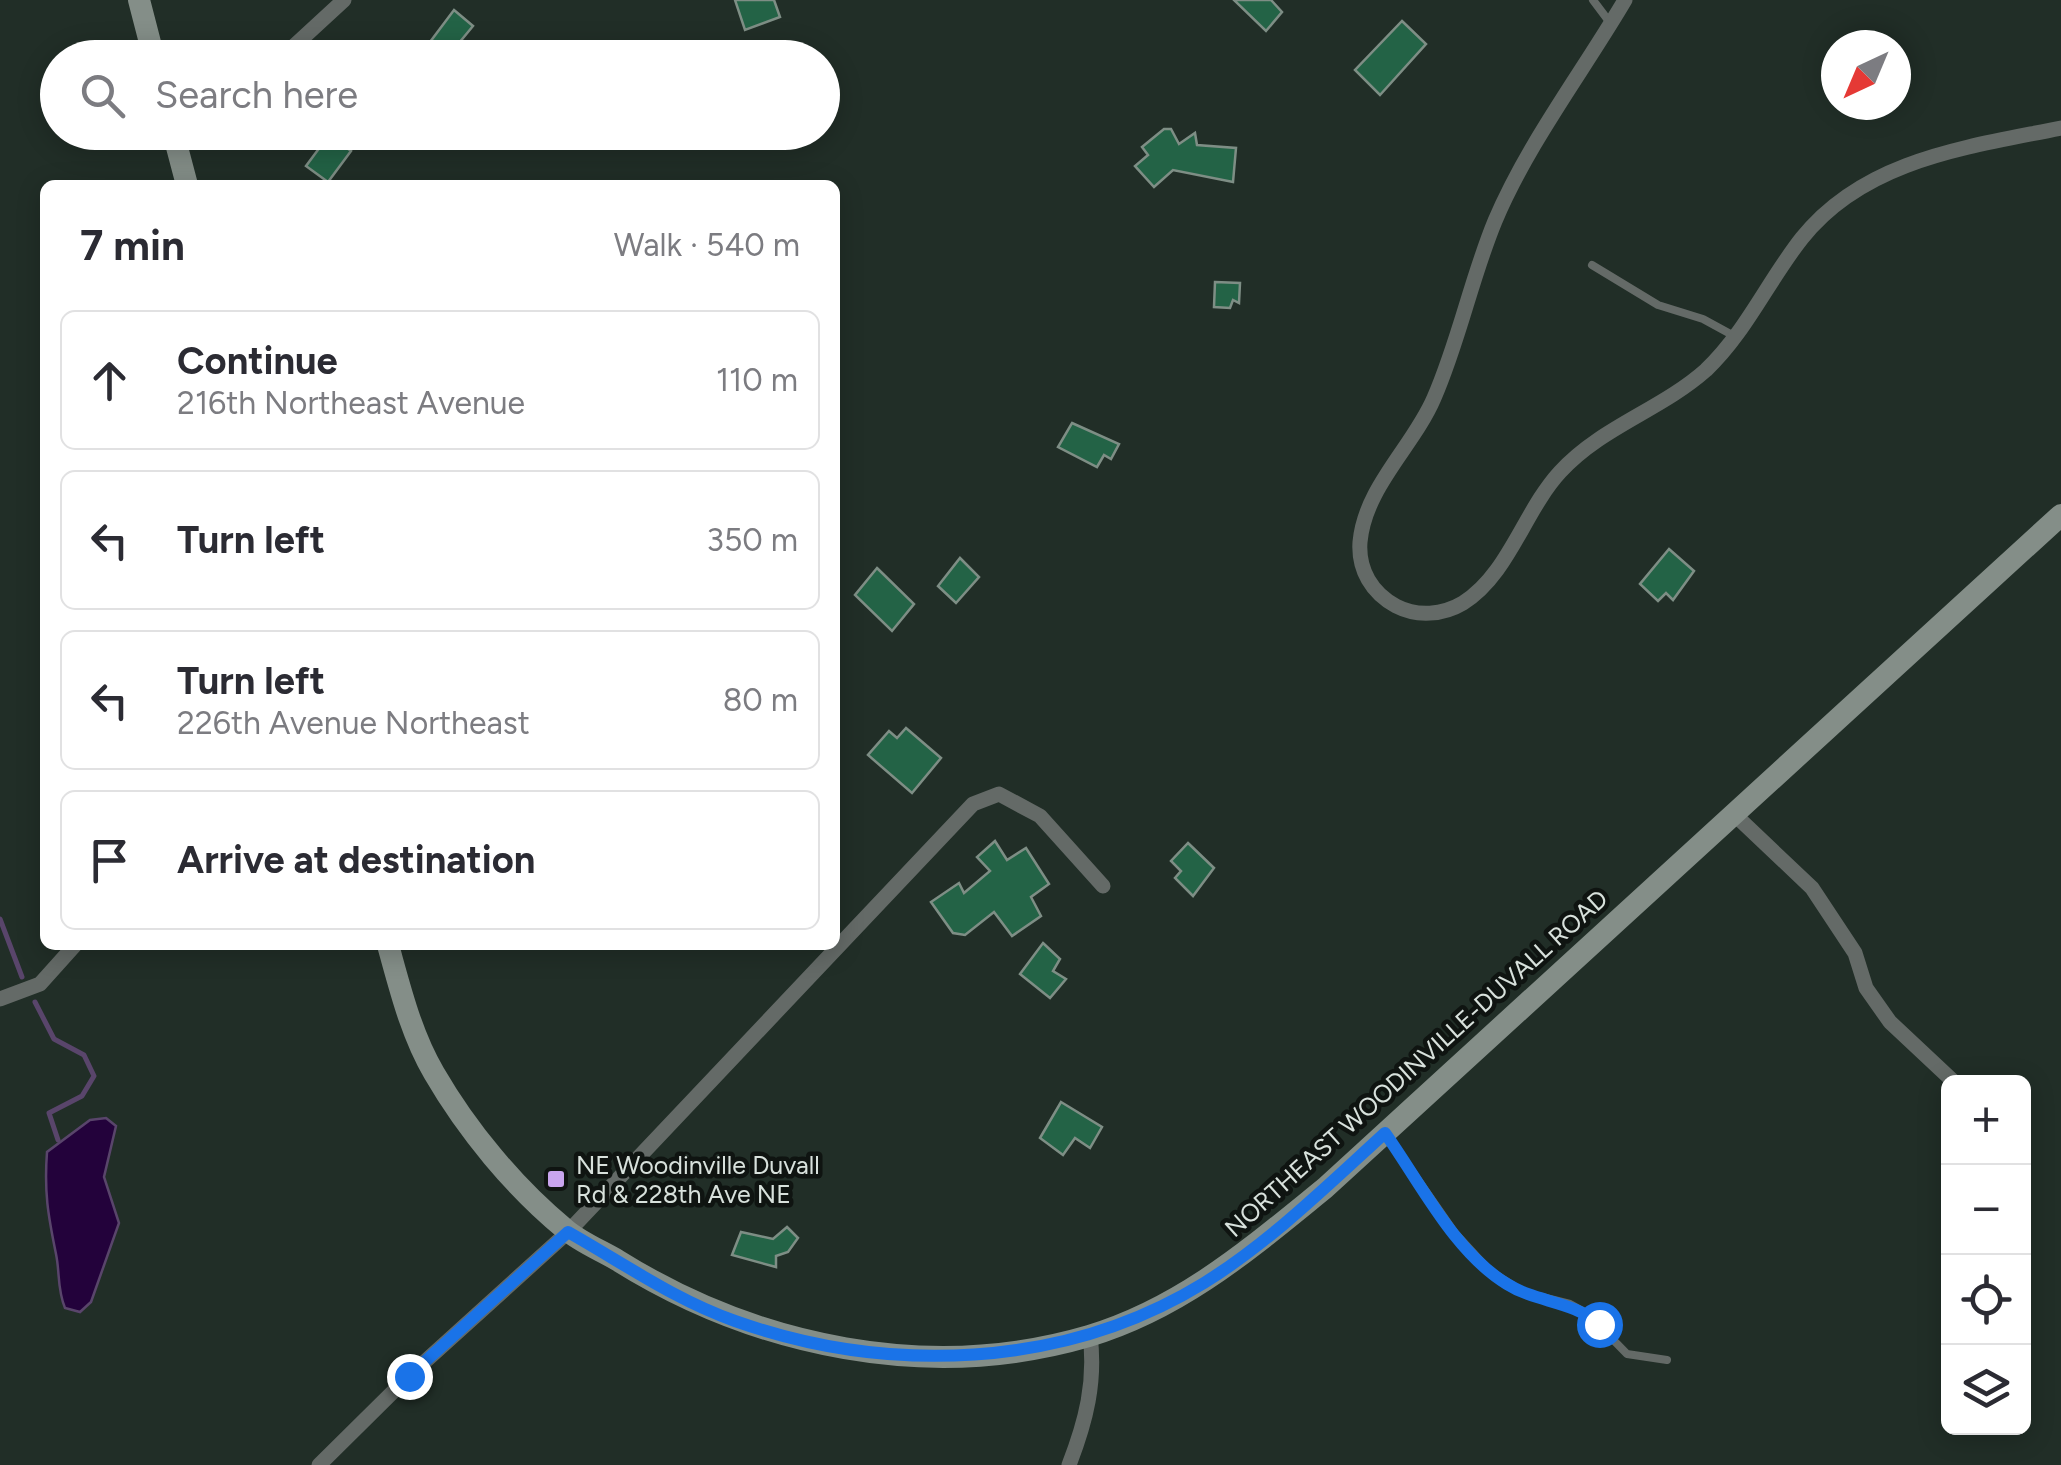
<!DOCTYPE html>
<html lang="en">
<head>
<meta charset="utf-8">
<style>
	body { margin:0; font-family:Figtree,sans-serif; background:#f2f2f3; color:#2b2b33 }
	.controls { position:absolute; right:30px; bottom:30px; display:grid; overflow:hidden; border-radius:15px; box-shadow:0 5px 25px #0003 }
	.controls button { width:90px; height:90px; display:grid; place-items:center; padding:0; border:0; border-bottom:2px solid #e1e1e2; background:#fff; color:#2b2b33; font:50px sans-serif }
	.compass { position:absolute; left:1821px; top:30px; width:90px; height:90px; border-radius:50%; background:#fff; box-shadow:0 5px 25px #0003; rotate:224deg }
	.stop { position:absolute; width:30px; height:30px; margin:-22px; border:8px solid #1a73e8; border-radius:50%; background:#fff }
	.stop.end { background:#1a73e8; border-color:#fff; box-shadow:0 2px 10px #0008 }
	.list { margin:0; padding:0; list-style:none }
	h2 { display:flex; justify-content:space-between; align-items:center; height:130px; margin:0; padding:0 40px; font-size:42px }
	h2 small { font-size:32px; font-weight:400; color:#7c7c81 }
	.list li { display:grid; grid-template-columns:65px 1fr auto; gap:30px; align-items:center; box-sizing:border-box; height:140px; margin:0 20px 20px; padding:0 20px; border:2px solid #e1e1e2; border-radius:15px }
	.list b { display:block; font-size:38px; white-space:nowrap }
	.list p { margin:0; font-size:32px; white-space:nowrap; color:#7c7c81 }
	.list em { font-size:32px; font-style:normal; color:#7c7c81 }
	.icon { flex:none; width:55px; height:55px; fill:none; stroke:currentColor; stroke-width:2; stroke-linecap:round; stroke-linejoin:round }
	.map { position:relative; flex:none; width:2061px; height:1465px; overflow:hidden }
	.search { position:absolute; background:#fff; box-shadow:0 5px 25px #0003; left:40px; top:40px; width:800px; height:110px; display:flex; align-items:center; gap:25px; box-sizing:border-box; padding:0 35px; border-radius:55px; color:#7c7c81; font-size:38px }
	.panel { position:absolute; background:#fff; box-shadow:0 5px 25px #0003; left:40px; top:180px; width:800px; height:770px; border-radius:15px }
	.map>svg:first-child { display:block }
	.water { fill:#23023b; stroke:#59456b; stroke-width:2.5 }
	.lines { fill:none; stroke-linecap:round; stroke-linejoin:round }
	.stream { stroke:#59456b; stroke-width:5 }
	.building { fill:#236346; stroke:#7e8e85; stroke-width:2.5 }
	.lane { stroke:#646a67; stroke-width:8 }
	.street { stroke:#646a67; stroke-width:15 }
	.secondary { stroke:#848e88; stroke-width:22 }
	.route { stroke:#1a73e8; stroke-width:12 }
	.poi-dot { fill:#c9a5ee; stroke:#0f1411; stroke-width:4 }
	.labels { text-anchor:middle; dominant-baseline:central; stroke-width:9; stroke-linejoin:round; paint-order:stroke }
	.street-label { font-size:25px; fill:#d8e1dc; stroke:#0f1411 }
	.poi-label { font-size:25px; fill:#d8e1dc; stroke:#0f1411; text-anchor:start }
</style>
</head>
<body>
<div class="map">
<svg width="2061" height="1465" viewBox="0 0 2061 1465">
	<rect width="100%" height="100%" fill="#212e27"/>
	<path class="water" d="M106 1118 116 1126 104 1177 119 1223 91 1302 80 1312 65 1308C57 1289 60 1273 56 1254 48 1215 44 1192 47 1152L90 1120Z"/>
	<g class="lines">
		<g class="stream">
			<polyline points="0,919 22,977"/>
			<polyline points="35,1002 54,1039 84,1055 94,1076 82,1096 49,1113 58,1140"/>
		</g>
	</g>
	<g class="building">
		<polygon points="735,0 774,0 780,17 745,30"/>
		<polygon points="1234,0 1271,0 1282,12 1266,31"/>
		<polygon points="454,10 473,26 449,55 430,42"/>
		<polygon points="1402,21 1426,44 1380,95 1355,70"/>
		<polygon points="1164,129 1171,129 1179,144 1195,133 1197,145 1236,148 1233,182 1173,170 1154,187 1135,166 1148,155 1142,147"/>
		<polygon points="329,135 351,151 328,182 306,166"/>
		<polygon points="1215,282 1240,283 1239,303 1233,300 1230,308 1214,307"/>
		<polygon points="1072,423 1119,444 1111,459 1104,455 1097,467 1058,447"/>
		<polygon points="1669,549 1694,571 1673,600 1666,593 1658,601 1640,584"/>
		<polygon points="960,558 979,577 956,603 938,586"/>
		<polygon points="877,568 914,604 892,631 855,595"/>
		<polygon points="906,728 941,758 912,793 868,755 889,731 897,738"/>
		<polygon points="995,841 1007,860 1026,848 1049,884 1031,897 1041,916 1012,936 994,912 965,935 953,933 931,902 959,883 964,893 990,871 977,857"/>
		<polygon points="1188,843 1214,868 1193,896 1175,878 1181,871 1171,861"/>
		<polygon points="1043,943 1060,959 1053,971 1066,979 1050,998 1020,974"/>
		<polygon points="1061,1102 1102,1127 1090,1148 1075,1138 1063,1155 1040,1138"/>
		<polygon points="787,1227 798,1238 788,1252 776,1256 776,1267 732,1255 741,1232 773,1239"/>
	</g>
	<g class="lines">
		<g class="lane">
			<polyline points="1593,0 1611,24"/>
			<polyline points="1592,265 1658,305 1703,319 1736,337"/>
			<polyline points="1387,1135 1455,1233 1489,1270 1523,1292 1570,1304 1588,1314 1627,1354 1667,1360"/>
		</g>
		<g class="street">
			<path d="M1625 0C1582 73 1528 143 1495 221 1471 279 1459 341 1434 398 1413 447 1365 487 1360 542 1358 570 1372 593 1396 606 1417 617 1443 615 1463 603 1509 574 1524 511 1560 472 1601 427 1661 410 1706 370 1746 332 1768 281 1802 238 1865 159 1968 147 2061 128"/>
			<polyline points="281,58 344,0"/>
			<polyline points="1734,814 1812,888 1855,953 1866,988 1890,1022 1954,1082"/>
			<polyline points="0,999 40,984 75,945"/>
			<polyline points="319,1465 409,1376 568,1232 973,804 999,794 1040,816 1103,886"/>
			<path d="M1069 1465C1086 1421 1096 1382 1090 1335"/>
		</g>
		<g class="secondary">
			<polyline points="139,0 154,58"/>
			<polyline points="173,132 187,185"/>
			<path d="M388 945C400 988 411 1034 434 1073 467 1130 514 1187 565 1229 580 1242 600 1250 617 1260 756 1347 929 1383 1089 1336 1182 1308 1251 1248 1325 1188L2061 515"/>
		</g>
	</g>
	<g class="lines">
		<path class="route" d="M409 1376 568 1232C623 1263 675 1300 735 1321 888 1375 1064 1369 1204 1283 1270 1242 1328 1185 1385 1133 1420 1182 1454 1252 1507 1284 1537 1303 1571 1300 1599 1324"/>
	</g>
	<rect class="poi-dot" x="546" y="1169" width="20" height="20" rx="5"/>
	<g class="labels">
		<g class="street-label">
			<text transform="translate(1416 1063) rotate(-42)">NORTHEAST WOODINVILLE-DUVALL ROAD</text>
		</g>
		<g class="poi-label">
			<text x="576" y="1165">NE Woodinville Duvall<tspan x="576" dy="29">Rd &amp; 228th Ave NE</tspan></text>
		</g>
	</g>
</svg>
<div class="controls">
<button>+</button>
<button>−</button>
<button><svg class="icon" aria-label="locate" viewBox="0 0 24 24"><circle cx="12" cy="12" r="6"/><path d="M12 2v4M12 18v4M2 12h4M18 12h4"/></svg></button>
<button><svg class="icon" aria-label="layers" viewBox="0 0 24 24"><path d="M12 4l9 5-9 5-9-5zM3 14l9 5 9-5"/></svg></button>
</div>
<svg class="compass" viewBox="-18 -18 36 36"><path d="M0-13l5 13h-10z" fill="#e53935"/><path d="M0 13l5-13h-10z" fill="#7c7c81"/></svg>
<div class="stop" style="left:1599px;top:1324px"></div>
<div class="stop end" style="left:409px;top:1376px"></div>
<div class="search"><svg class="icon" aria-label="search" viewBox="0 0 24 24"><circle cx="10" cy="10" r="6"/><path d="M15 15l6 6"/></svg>Search here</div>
<section class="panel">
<h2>7 min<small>Walk · 540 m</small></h2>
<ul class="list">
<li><svg class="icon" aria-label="ahead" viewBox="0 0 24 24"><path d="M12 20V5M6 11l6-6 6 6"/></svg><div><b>Continue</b><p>216th Northeast Avenue</p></div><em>110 m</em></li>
<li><svg class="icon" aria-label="left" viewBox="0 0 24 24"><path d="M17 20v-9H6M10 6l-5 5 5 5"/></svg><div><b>Turn left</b></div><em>350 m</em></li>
<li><svg class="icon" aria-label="left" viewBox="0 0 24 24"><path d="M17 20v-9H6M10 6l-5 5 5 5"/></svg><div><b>Turn left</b><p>226th Avenue Northeast</p></div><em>80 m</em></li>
<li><svg class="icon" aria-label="arrive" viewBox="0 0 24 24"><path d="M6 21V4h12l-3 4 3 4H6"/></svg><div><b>Arrive at destination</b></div></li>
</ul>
</section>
</div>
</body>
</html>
